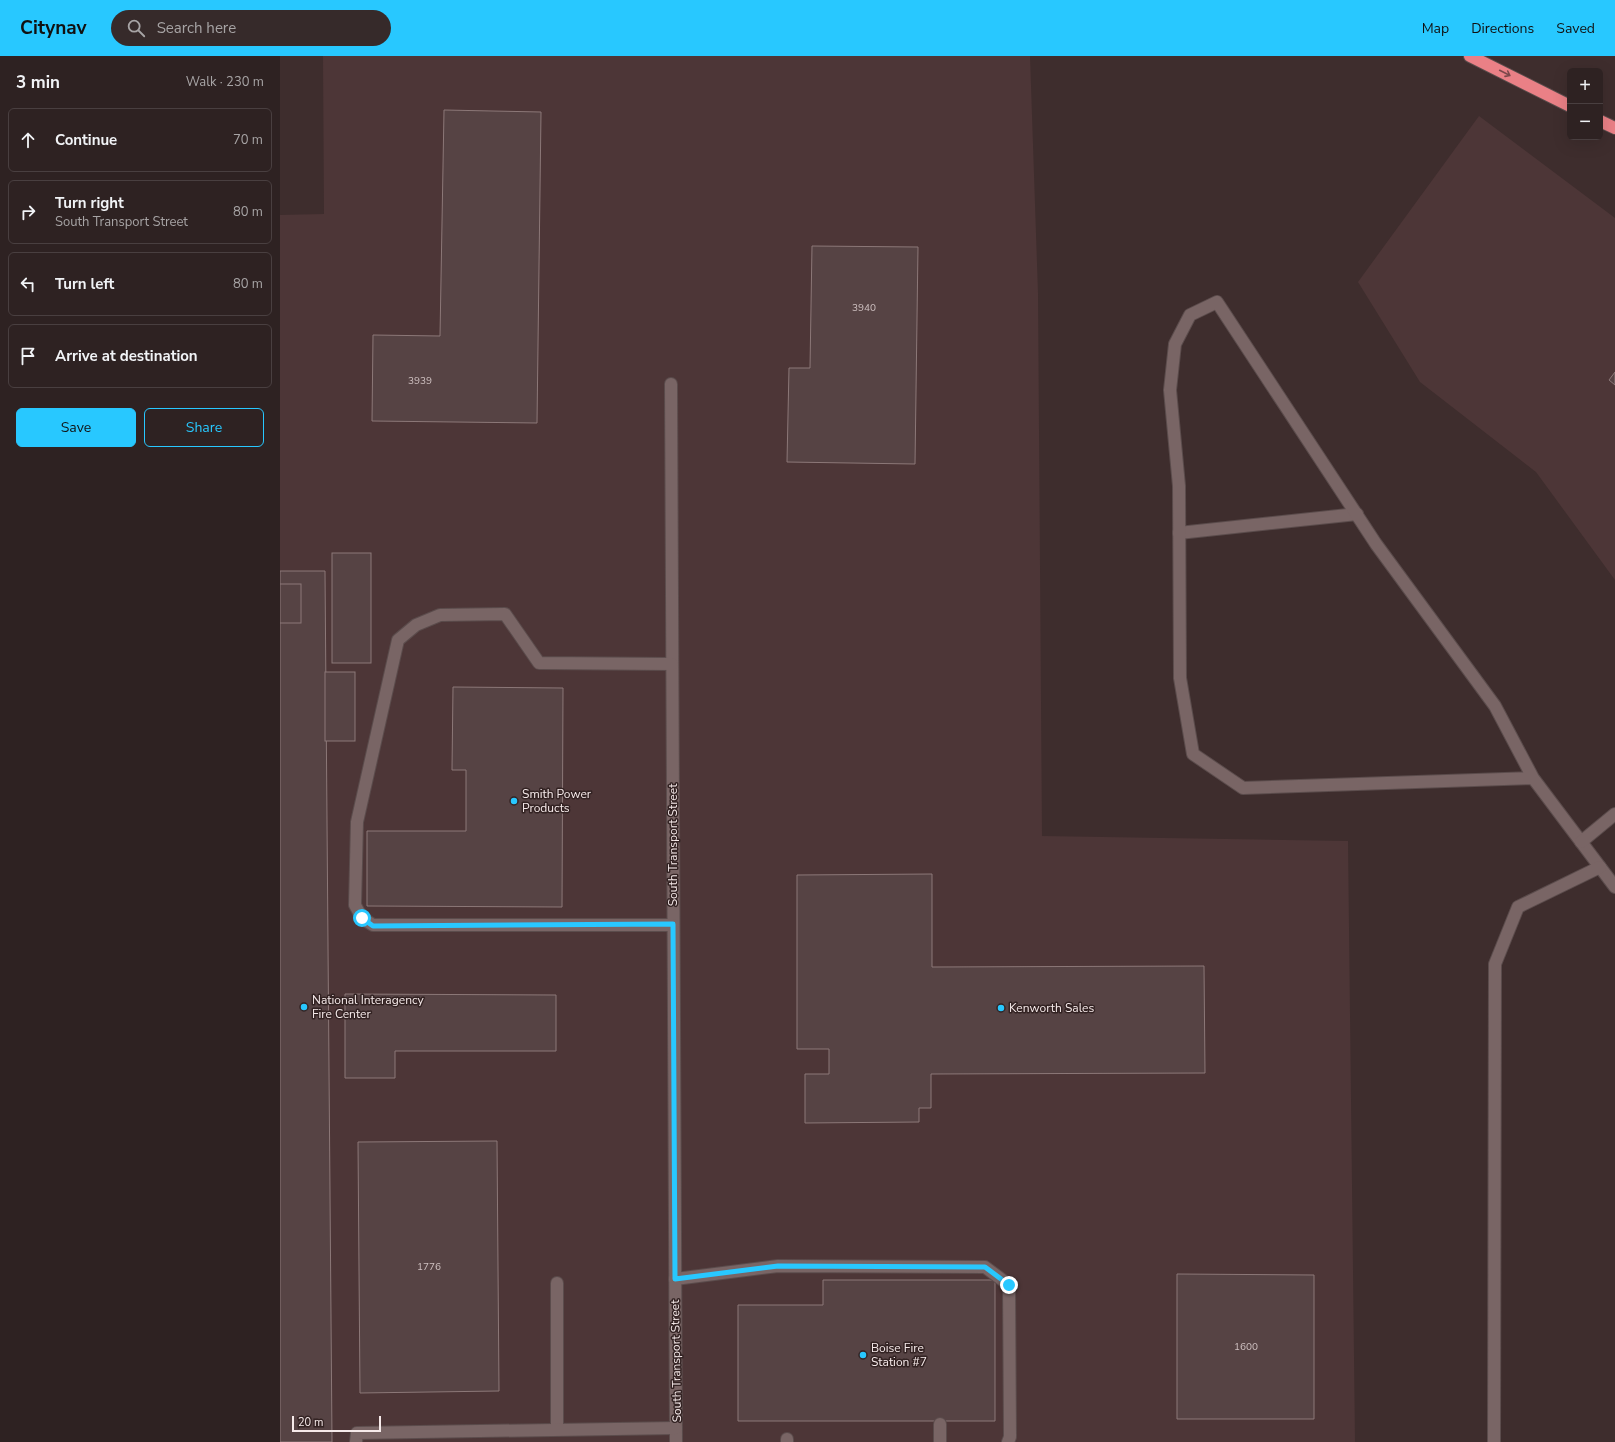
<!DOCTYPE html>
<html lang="en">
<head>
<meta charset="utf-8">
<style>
	body { margin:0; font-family:"Nunito Sans",sans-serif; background:#362a2a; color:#f1f3f6 }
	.controls { position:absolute; right:12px; top:12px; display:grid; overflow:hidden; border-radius:6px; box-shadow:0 4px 16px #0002 }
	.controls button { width:36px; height:36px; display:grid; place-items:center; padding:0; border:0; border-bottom:1px solid #493f40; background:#2e2222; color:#f1f3f6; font:20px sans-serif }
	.scale { position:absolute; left:12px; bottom:10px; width:89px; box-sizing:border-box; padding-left:4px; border:2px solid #f6eaea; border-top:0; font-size:11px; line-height:14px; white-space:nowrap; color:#f6eaea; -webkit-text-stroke:3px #332323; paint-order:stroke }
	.stop { position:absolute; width:12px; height:12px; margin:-9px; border:3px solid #28c8ff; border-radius:50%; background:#fff }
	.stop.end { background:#28c8ff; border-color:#fff; box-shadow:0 1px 4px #0008 }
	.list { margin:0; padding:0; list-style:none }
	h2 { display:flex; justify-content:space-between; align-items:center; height:52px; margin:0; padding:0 16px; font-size:17px }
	h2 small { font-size:13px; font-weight:400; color:#a7a4a5 }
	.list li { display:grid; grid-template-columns:26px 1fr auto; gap:12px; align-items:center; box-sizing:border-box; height:64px; margin:0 8px 8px; padding:0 8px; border:1px solid #493f40; border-radius:6px }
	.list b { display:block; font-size:15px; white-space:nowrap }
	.list p { margin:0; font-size:13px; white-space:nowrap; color:#a7a4a5 }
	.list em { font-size:13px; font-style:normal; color:#a7a4a5 }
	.actions { display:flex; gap:8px; padding:12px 16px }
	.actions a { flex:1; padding:9px 0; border:1px solid #28c8ff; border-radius:6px; text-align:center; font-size:14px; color:#28c8ff }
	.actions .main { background:#28c8ff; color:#111 }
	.icon { flex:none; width:22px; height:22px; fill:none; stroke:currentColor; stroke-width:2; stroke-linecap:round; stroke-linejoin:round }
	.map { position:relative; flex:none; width:1335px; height:1386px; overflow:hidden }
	header { display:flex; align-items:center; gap:24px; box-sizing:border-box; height:56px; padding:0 20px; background:#28c8ff; color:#111 }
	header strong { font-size:19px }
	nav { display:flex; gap:22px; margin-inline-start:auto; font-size:14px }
	.search { width:280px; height:36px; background:#362a2a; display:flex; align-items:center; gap:10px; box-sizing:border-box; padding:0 14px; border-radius:22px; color:#a7a4a5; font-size:15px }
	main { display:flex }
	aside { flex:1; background:#2e2222 }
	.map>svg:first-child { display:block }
	.built { fill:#4d3637 }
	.building { fill:#564344; stroke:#8c7878 }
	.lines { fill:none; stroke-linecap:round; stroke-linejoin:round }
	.minor-casing { stroke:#5b4c4c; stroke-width:14 }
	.highway-casing { stroke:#5b4c4c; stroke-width:14 }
	.minor { stroke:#796565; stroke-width:12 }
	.highway { stroke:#ea8086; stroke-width:12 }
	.oneway { stroke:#7c484b }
	.route { stroke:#28c8ff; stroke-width:5 }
	.poi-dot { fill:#28c8ff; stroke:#332323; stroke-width:1.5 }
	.labels { text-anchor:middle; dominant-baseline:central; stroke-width:3; stroke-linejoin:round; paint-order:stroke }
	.number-label { font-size:10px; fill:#cec0c0 }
	.poi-label { font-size:12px; fill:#f6eaea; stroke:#332323; text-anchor:start }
	.street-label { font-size:12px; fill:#f6eaea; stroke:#332323 }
</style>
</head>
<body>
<header>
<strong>Citynav</strong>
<div class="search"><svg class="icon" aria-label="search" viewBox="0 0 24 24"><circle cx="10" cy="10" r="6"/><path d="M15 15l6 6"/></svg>Search here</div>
<nav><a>Map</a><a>Directions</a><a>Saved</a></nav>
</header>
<main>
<aside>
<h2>3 min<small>Walk · 230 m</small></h2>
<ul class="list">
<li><svg class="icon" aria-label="ahead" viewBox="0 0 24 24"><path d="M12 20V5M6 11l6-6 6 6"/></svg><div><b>Continue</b></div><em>70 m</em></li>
<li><svg class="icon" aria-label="right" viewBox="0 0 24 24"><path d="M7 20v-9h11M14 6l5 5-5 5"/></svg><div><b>Turn right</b><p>South Transport Street</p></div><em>80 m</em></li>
<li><svg class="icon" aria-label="left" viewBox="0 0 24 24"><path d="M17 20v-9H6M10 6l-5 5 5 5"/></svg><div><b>Turn left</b></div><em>80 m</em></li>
<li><svg class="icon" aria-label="arrive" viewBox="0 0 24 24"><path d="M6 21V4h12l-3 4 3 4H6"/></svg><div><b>Arrive at destination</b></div></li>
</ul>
<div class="actions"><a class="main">Save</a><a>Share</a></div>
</aside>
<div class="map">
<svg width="1335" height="1386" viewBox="0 0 1335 1386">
	<rect width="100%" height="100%" fill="#3e2d2d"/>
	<g class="built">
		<polygon points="43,0 750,0 758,237 762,780 1068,785 1075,1386 52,1386 45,516 0,515 0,159 44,158"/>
		<polygon points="1199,60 1335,162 1335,524 1256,416 1140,326 1078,226"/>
	</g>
	<g class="building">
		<polygon points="164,54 261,56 257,367 92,365 93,279 160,280"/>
		<polygon points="532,190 638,191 635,408 507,406 509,312 530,312"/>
		<polygon points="1335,316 1335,329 1329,324"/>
		<rect x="52" y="497" width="39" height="110"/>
		<polygon points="0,515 45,515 52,1386 0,1386"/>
		<rect x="0" y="528" width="21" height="39"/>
		<rect x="45" y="616" width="30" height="69"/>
		<polygon points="173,631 283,632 282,851 87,850 87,775 186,775 186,714 172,714"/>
		<polygon points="652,818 652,911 924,910 925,1017 651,1018 651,1052 639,1052 639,1066 525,1067 525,1018 549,1018 549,993 517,993 517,819"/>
		<polygon points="65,938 276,939 276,995 115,995 115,1022 65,1022"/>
		<polygon points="217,1085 219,1335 80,1337 78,1086"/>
		<polygon points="897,1218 1034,1219 1034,1363 897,1363"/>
		<polygon points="543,1224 715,1224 715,1365 458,1365 458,1249 543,1249"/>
	</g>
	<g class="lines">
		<g class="minor-casing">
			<g id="minor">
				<polyline points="391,328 396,1386"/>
				<polyline points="899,477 1077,458"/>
				<polyline points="392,608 259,607 225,558 160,559 136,569 118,584 77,766 75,849 82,862 93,869 393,869"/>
				<polyline points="1253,722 963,732 913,698 900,622 899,430 890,334 895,288 910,259 937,246 1096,488 1215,650 1253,722 1335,831"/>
				<polyline points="1301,786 1335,758"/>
				<polyline points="395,1223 498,1210 705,1211 729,1229 730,1381 728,1386"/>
				<polyline points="277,1227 277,1373"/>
				<polyline points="660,1368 660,1386"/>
				<polyline points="76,1386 77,1377 396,1372"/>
				<polyline points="507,1386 507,1383"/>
				<polyline points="1214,1386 1215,908 1238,851 1320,811"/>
			</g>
		</g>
		<g class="highway-casing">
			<g id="highway">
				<polyline points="1190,0 1290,50"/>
				<polyline points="1320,65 1335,72"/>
			</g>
		</g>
		<use href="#minor" class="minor"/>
		<use href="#highway" class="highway"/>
	</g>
	<defs><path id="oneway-shaft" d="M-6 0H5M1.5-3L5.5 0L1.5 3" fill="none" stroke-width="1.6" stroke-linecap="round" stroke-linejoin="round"/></defs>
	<use class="oneway" href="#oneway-shaft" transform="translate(1225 17) rotate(27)"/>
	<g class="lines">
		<polyline class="route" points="82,862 93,870 393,868 395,1223 498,1210 705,1211 729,1229"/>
	</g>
	<g class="poi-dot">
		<circle cx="234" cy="745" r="4"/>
		<circle cx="24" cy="951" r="4"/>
		<circle cx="721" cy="952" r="4"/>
		<circle cx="583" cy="1299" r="4"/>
	</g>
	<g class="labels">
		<g class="number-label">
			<text x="584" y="252">3940</text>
			<text x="140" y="325">3939</text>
			<text x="149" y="1211">1776</text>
			<text x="966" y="1291">1600</text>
		</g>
		<g class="poi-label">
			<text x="242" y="738">Smith Power<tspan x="242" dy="14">Products</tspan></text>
			<text x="32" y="944">National Interagency<tspan x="32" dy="14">Fire Center</tspan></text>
			<text x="729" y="952">Kenworth Sales</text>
			<text x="591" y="1292">Boise Fire<tspan x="591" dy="14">Station #7</tspan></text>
		</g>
		<g class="street-label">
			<text transform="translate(393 789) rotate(-90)">South Transport Street</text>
			<text transform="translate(396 1305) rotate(-91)">South Transport Street</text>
		</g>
	</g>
</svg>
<div class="controls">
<button>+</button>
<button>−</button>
</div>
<div class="scale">20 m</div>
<div class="stop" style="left:82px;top:862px"></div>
<div class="stop end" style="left:729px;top:1229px"></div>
</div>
</main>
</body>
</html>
